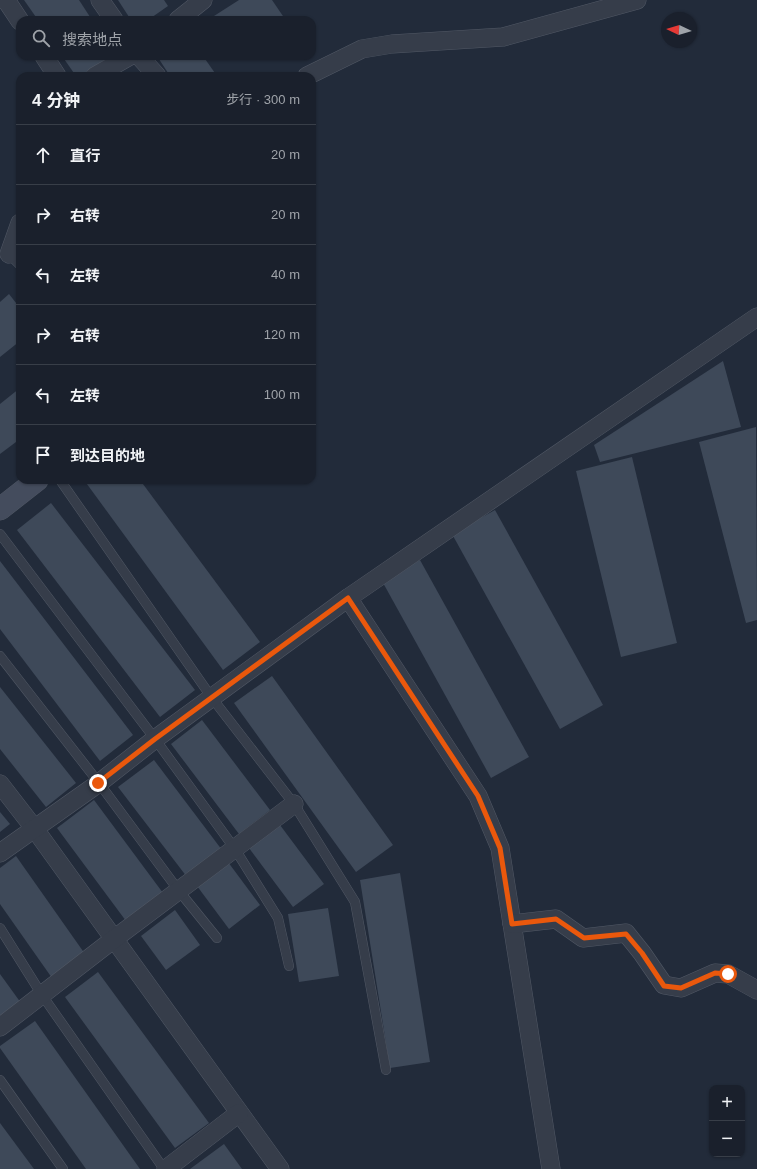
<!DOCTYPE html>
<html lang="zh">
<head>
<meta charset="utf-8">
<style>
	body { margin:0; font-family:Helvetica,"Noto Sans SC",sans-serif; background:#272d38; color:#f1f3f6 }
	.controls { position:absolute; right:12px; bottom:12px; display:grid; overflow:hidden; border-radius:8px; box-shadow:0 1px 3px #0004 }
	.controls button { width:36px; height:36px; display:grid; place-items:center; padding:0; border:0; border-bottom:1px solid #383e48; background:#1a202c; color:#f1f3f6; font:20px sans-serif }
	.compass { position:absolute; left:661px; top:12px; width:36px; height:36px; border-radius:50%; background:#1a202c; box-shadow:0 1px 3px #0004; rotate:274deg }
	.stop { position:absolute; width:12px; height:12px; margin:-9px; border:3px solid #ea580c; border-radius:50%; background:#fff }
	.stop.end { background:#ea580c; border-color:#fff; box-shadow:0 1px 4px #0008 }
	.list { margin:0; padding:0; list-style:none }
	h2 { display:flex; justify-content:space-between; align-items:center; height:52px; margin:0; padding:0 16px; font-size:17px }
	h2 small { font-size:13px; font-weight:400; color:#9fa3a9 }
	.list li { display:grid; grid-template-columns:26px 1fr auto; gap:12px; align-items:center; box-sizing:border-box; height:60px; padding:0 16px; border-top:1px solid #383e48 }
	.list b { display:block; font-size:15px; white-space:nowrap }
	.list em { font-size:13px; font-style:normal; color:#9fa3a9 }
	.icon { flex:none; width:22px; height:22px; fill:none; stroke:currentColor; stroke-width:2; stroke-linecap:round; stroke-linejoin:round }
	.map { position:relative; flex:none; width:757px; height:1169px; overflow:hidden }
	.search { position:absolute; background:#1a202c; box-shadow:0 1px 3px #0004; left:16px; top:16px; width:300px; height:44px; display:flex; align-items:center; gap:10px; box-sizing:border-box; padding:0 14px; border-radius:12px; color:#9fa3a9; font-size:15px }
	.panel { position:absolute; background:#1a202c; box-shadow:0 1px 3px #0004; left:16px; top:72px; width:300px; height:412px; border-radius:12px }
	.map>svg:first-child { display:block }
	.building { fill:#3e4959 }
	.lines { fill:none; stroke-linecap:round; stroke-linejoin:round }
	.lane-casing { stroke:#515865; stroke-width:10 }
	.street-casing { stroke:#515865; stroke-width:19 }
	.secondary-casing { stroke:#515865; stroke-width:23 }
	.lane { stroke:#363d4a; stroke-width:9 }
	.street { stroke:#363d4a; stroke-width:18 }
	.secondary { stroke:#444c5d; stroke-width:22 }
	.route { stroke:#ea580c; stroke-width:5 }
</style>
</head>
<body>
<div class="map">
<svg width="757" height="1169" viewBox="0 0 757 1169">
	<rect width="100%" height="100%" fill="#222b3a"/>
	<g class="building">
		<polygon points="24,0 79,0 92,20 38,20"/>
		<polygon points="118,0 164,0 168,6 148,20 131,20"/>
		<polygon points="239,0 272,0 285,19 282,20 217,20 214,16"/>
		<polygon points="62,56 110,56 81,76 76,76"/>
		<polygon points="157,56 203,56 217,76 170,76"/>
		<polygon points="9,294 20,308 20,341 0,357 0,302"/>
		<polygon points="723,361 741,427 600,462 594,445"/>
		<polygon points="20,388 20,439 0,454 0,404"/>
		<polygon points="756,427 757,620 746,623 699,442"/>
		<polygon points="632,457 677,643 621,657 576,471"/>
		<polygon points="84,480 140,480 260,642 223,670"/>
		<polygon points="51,503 195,690 160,717 17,530"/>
		<polygon points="495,510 603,705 560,729 452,534"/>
		<polygon points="420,560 529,757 491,778 382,581"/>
		<polygon points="0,561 133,735 100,761 0,629"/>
		<polygon points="272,676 393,845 356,872 234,703"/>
		<polygon points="0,687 76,783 46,807 0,749"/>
		<polygon points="202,720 270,810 239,834 171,744"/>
		<polygon points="154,760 222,850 187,877 118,787"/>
		<polygon points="94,800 163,893 126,921 57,828"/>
		<polygon points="0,812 10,824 0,832"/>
		<polygon points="280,825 324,884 293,907 249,848"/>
		<polygon points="16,856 85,954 52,978 0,904 0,868"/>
		<polygon points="228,862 260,905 229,929 197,886"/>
		<polygon points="400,873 430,1062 390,1068 360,880"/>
		<polygon points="328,908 339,976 299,982 288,914"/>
		<polygon points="175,910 200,945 166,970 141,936"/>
		<polygon points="98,972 209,1123 175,1148 65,997"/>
		<polygon points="0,974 21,1003 0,1019"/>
		<polygon points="35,1021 140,1169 86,1169 0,1048 0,1046"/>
		<polygon points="0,1123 34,1169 0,1169"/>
		<polygon points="224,1144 242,1169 190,1169"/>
	</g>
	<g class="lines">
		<g class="lane-casing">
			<g id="lane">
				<polyline points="9,254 20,265"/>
				<polyline points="60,480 212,698 294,804 355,902 386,1070"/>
				<polyline points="0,534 155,739 235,849 278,918 289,966"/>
				<polyline points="0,656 99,783 179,891 217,938"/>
				<polyline points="0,928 42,995 164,1169"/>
				<polyline points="0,1080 63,1169"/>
			</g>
		</g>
		<g class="street-casing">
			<g id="street">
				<polyline points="6,0 20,21"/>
				<polyline points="100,0 114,20"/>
				<polyline points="178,20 203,0"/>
				<polyline points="44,56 57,76"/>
				<polyline points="139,56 157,76"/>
				<polyline points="95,76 130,56"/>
				<polyline points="307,76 362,49 392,44 503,37 637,0"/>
				<polyline points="9,254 20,223"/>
				<polyline points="348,598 478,796 500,848 551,1169"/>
				<polyline points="0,784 34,828 280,1169"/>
				<polyline points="0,853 99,783 155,739 348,598 757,317"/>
				<polyline points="512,924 556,919 583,938 626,933 642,953 664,985 681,988 715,973 728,974 757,990"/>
				<polyline points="0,1027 114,939 294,804"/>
				<polyline points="166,1169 239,1113"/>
			</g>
		</g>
		<g class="secondary-casing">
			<polyline id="secondary" points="0,509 37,480"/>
		</g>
		<use href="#lane" class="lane"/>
		<use href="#street" class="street"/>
		<use href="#secondary" class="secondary"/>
	</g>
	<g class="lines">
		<polyline class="route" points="98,783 155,739 348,598 478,796 500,848 512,924 556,919 584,938 626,934 642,953 664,986 681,988 715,973 728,974"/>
	</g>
</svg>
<div class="controls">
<button>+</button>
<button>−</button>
</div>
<svg class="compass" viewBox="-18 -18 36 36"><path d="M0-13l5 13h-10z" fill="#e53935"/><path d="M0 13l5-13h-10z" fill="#9fa3a9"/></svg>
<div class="stop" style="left:728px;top:974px"></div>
<div class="stop end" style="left:98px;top:783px"></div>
<div class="search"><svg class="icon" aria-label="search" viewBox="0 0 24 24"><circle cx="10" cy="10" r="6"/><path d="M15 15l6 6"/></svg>搜索地点</div>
<section class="panel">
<h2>4 分钟<small>步行 · 300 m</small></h2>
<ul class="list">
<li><svg class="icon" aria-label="ahead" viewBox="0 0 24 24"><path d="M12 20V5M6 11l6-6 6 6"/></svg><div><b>直行</b></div><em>20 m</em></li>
<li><svg class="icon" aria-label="right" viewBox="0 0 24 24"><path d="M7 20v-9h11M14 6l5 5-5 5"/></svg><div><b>右转</b></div><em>20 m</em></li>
<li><svg class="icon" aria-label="left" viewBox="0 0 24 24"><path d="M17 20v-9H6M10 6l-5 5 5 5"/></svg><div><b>左转</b></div><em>40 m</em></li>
<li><svg class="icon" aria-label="right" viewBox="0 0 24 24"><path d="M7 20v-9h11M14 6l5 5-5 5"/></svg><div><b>右转</b></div><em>120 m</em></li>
<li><svg class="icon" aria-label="left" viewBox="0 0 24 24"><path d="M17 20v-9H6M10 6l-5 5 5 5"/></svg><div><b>左转</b></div><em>100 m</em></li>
<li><svg class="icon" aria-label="arrive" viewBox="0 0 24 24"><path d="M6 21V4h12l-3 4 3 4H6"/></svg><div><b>到达目的地</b></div></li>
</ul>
</section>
</div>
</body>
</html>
